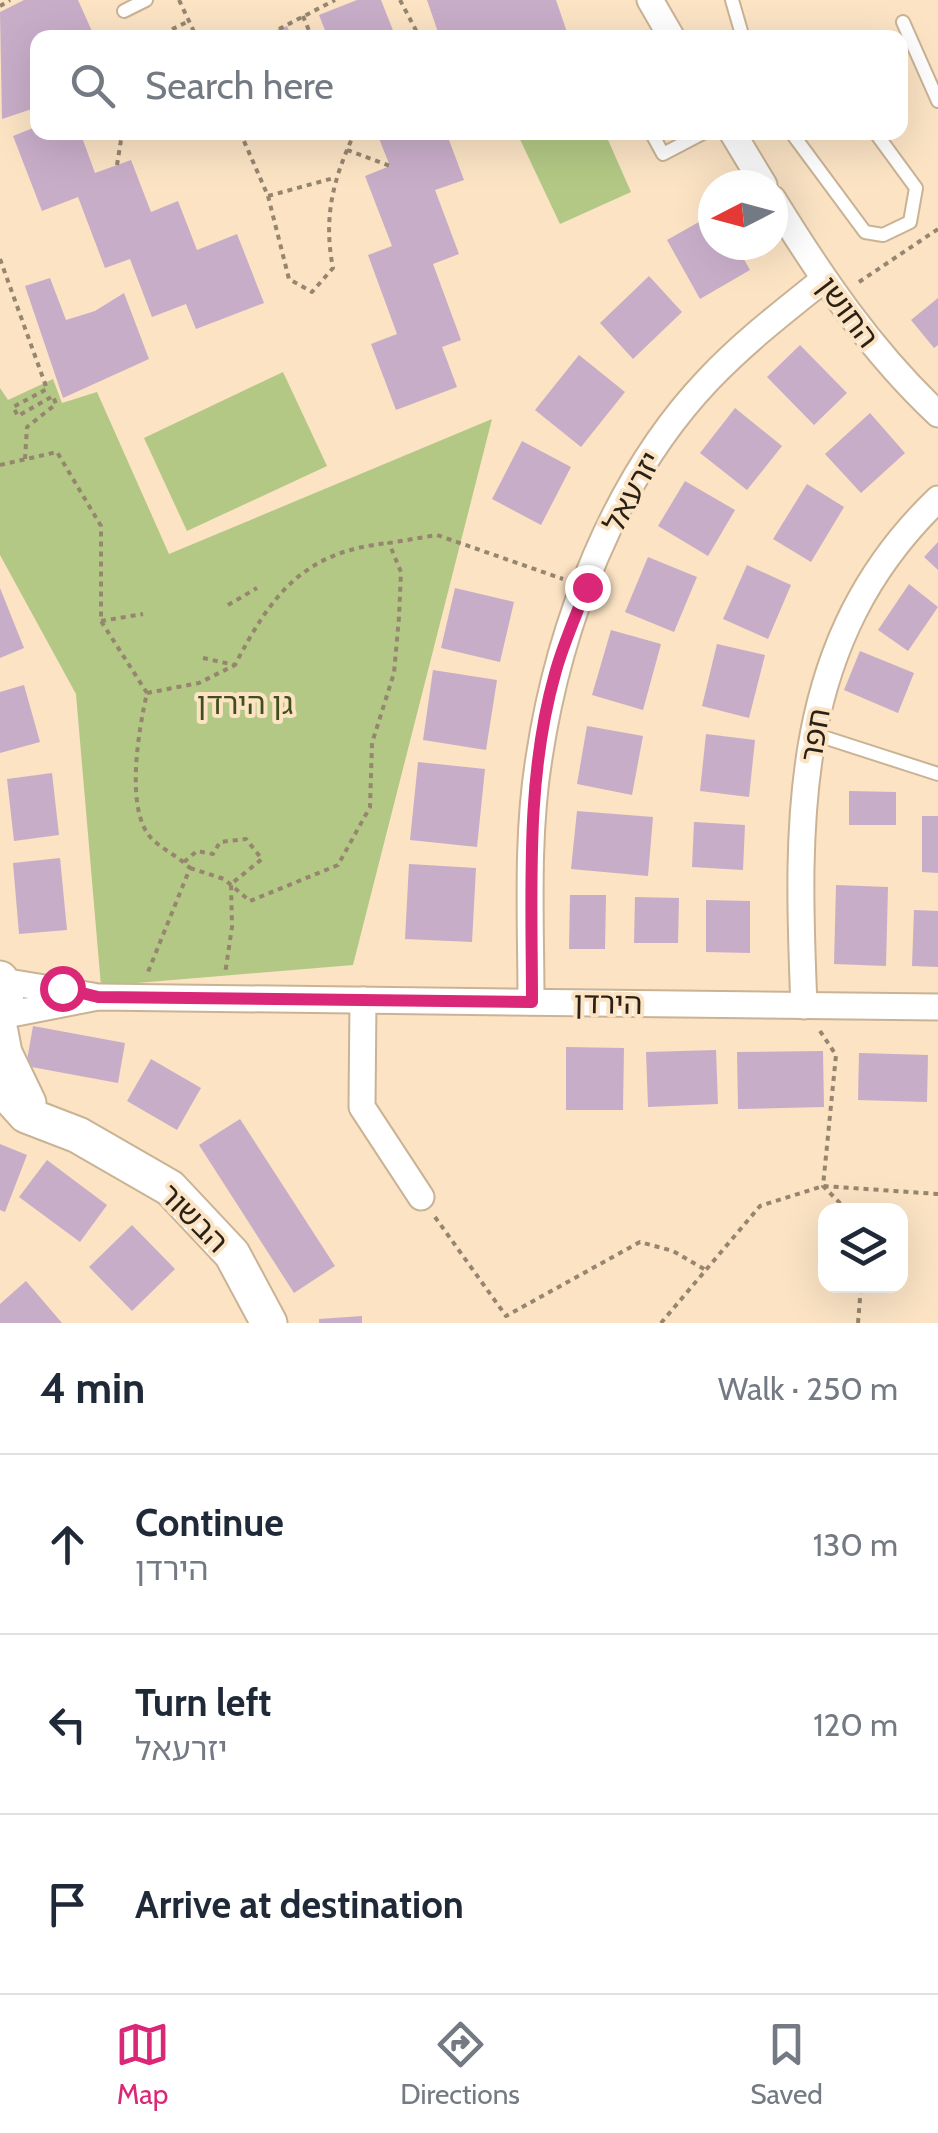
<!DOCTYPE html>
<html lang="en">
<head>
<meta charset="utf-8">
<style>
	body { margin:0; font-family:Cabin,"Noto Sans Hebrew",sans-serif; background:#f2f2f3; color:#1f2937 }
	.controls { position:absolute; right:30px; bottom:30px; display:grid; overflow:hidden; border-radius:20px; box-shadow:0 10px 40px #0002 }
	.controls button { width:90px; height:90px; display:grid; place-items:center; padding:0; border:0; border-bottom:2px solid #e0e1e3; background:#fff; color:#1f2937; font:50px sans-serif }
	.compass { position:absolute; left:698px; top:170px; width:90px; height:90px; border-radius:50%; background:#fff; box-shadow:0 10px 40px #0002; rotate:264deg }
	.stop { position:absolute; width:30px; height:30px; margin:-22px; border:8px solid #db2777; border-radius:50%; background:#fff }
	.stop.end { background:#db2777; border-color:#fff; box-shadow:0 2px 10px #0008 }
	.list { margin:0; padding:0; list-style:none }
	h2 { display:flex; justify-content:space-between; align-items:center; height:130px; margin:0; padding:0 40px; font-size:42px }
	h2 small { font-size:32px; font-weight:400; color:#747a83 }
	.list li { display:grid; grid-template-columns:65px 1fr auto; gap:30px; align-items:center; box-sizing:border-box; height:180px; padding:0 40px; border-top:2px solid #e0e1e3 }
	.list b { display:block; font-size:38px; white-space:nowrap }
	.list p { margin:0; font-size:32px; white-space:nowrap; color:#747a83 }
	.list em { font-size:32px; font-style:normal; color:#747a83 }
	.icon { flex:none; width:55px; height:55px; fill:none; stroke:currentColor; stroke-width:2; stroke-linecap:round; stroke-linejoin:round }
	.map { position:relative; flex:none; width:938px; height:1323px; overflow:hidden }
	.search { position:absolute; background:#fff; box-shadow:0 10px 40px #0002; left:30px; right:30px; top:30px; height:110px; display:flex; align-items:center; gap:25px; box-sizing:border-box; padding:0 35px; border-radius:20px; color:#747a83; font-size:38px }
	.sheet { height:670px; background:#fff }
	nav { display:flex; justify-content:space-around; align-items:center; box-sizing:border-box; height:140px; border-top:2px solid #e0e1e3; background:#fff; font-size:28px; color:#747a83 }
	nav a { display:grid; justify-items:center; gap:5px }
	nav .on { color:#db2777 }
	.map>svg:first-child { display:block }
	.green { fill:#b2c884 }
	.building { fill:#c8adc8 }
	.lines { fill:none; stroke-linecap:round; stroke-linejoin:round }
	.lane-casing { stroke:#cab395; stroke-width:16 }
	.street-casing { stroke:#cab395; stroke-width:29 }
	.secondary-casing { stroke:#cab395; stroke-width:39 }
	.path { stroke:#96856f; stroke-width:4; stroke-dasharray:5 5; stroke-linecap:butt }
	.lane { stroke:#fff; stroke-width:12 }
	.street { stroke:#fff; stroke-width:25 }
	.secondary { stroke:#fff; stroke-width:35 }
	.route { stroke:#db2777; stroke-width:12 }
	.labels { text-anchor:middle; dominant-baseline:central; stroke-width:8; stroke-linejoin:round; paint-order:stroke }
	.street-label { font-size:30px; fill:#292115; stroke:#fbe3c4 }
	.park-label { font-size:30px; fill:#41501a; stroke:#fbe3c4 }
</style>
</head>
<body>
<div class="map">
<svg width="938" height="1323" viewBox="0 0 938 1323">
	<rect width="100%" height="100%" fill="#fbe3c4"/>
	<g class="green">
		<polygon points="517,133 605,133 631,192 560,224"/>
		<polygon points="283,372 327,466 187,531 144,438"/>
		<polygon points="53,379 62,403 97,392 169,554 492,419 353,965 101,986 76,694 0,555 0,388 8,400"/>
	</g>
	<g class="building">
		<polygon points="24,0 78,0 95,38 38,38 38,107 2,119 0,12"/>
		<polygon points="357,0 381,0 396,38 328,38 319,15"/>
		<polygon points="427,0 556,0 569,38 440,38"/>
		<polygon points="287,26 292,38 259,38 258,37"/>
		<polygon points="38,126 38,132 80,132 95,173 131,160 151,212 178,201 197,250 237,234 264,303 196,329 186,304 152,317 130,259 105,268 78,197 42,211 13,136"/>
		<polygon points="388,132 446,132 464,180 435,190 459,254 433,264 461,340 442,347 457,387 396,410 371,344 397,334 368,255 392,246 365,176 390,166 378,136"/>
		<polygon points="713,214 713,245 736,245 750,270 700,299 667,240"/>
		<polygon points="649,276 682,312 633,359 600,323"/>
		<polygon points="50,278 66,320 95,311 124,293 149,359 63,398 25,286"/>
		<polygon points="938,298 938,345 934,348 911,320"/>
		<polygon points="800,345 847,393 814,425 767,377"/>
		<polygon points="579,355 625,392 581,447 535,410"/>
		<polygon points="735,408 782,446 747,490 700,453"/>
		<polygon points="870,413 905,453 861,493 825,454"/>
		<polygon points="522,441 571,467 541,525 492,499"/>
		<polygon points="685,481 735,510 708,556 658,526"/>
		<polygon points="807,484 844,507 811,562 773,539"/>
		<polygon points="938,542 938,570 924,557"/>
		<polygon points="648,557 697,577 674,632 625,612"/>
		<polygon points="747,565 791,585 768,639 723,619"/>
		<polygon points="909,584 938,607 908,651 878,630"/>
		<polygon points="0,588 24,648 0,658"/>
		<polygon points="455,588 514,602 500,662 441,648"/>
		<polygon points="611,630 661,644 643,710 592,695"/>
		<polygon points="717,644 765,655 749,718 702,706"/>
		<polygon points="860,651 914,673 898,713 844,690"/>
		<polygon points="433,670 497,680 486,750 423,740"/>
		<polygon points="24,685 40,742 0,753 0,692"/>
		<polygon points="587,726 643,736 632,795 577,784"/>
		<polygon points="706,734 755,740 749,797 700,791"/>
		<polygon points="418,762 485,769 477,847 410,840"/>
		<polygon points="52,773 59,835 14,841 7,779"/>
		<polygon points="849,791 896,792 896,825 849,825"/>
		<polygon points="577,811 653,817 648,876 571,869"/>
		<polygon points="922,816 938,816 938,873 922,872"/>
		<polygon points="694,822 745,825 743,870 692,867"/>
		<polygon points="60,858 67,930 19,934 13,863"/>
		<polygon points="409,864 476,868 472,942 405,939"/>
		<polygon points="836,885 888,887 886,966 834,964"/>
		<polygon points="570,895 606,895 605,949 569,949"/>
		<polygon points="635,897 679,898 678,943 634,943"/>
		<polygon points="706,900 750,901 750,953 706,952"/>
		<polygon points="914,910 938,911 938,967 912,966"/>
		<polygon points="33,1026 125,1043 118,1083 26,1066"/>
		<polygon points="566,1047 624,1048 623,1110 566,1110"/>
		<polygon points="716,1050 718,1104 648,1107 646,1052"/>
		<polygon points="823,1051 824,1107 738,1109 737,1052"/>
		<polygon points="859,1053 928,1055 927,1102 858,1100"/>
		<polygon points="151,1059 201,1088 177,1130 127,1101"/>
		<polygon points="240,1119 335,1266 294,1293 199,1145"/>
		<polygon points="0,1144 27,1155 5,1212 0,1210"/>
		<polygon points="47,1160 107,1205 80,1242 19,1197"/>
		<polygon points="132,1225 175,1269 132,1311 89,1267"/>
		<polygon points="26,1281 62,1323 0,1323 0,1304"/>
		<polygon points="362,1316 362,1323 319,1323 319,1319"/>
	</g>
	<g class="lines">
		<g class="lane-casing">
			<g id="lane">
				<polyline points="732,0 743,38"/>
				<polyline points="124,11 146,0"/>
				<polyline points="903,22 938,101"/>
				<polyline points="651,132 663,154 705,132"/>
				<polyline points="791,132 865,232 883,235 910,222 916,188 875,132"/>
				<polyline points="814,734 938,774"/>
			</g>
		</g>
		<g class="street-casing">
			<g id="street">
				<polyline points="650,0 672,38"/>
				<polyline points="732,132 764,185"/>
				<path d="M773 199C821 277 871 351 938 414"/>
				<polyline points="2,981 93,996"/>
				<polyline points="363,1000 362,1107 421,1197"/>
				<path d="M531 1002C531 922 526 838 539 758 559 625 614 479 708 380 743 343 783 312 823 280"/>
				<path d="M804 1006C796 817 792 639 938 499"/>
				<polyline points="1,1016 98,997 938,1007"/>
			</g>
		</g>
		<g class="secondary-casing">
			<g id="secondary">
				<polyline points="0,979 6,1002 0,1018"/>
				<polyline points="0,1032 4,1053 28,1103"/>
				<polyline points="0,1086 26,1115 78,1135 170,1188 232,1254 269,1323"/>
			</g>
		</g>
		<g class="path">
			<polyline points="179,0 197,38"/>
			<polyline points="400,0 420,38"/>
			<polyline points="0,6 10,0"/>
			<polyline points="303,16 312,38"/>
			<polyline points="279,29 335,0"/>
			<polyline points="154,38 189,21"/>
			<polyline points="240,132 268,196 334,178"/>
			<polyline points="347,150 390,166"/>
			<polyline points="117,165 121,140 132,132"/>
			<path d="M268 196 289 279 312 292 333 268C323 217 333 179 355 132"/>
			<polyline points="0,259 47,389 13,407 18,416 53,396 56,404 27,427 25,459"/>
			<polyline points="859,282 938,229"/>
			<path d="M0 465 57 452 101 526V621L147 693C139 728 124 811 152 839 163 850 178 856 190 868L148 972"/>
			<polyline points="228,605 257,588"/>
			<polyline points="101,621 143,614"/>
			<path d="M203 658 235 665C272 593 305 551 389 543"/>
			<polyline points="147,693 199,683 235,665"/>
			<polyline points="184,862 197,851 213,854 220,842 246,839 262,859 231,884 232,927 225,974"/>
			<polyline points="190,868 224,879 250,901 338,865 370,807 372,743 394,673 399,617 401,572 389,543 437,535 563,579"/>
			<polyline points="820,1031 836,1055 823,1186 847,1210"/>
			<polyline points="435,1217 506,1316 640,1242 673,1251 706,1270"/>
			<polyline points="661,1323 760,1206 823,1186 938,1194"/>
			<polyline points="858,1323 861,1286"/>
		</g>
		<use href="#lane" class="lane"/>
		<use href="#street" class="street"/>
		<use href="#secondary" class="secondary"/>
	</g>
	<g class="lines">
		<path class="route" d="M62 988 98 997 532 1002C532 894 525 780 555 674 563 644 576 616 587 587"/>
	</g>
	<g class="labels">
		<g class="street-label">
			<text transform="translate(848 312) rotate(53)">החושן</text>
			<text transform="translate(632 492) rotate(-61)">יזרעאל</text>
			<text transform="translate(815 735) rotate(-80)">חפר</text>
			<text transform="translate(608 1003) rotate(1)">הירדן</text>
			<text transform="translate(194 1218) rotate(45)">הבשור</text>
		</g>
		<g class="park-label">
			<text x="245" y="703">גן הירדן</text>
		</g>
	</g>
</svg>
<div class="controls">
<button><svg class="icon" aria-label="layers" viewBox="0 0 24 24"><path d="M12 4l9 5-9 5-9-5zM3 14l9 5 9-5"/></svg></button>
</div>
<svg class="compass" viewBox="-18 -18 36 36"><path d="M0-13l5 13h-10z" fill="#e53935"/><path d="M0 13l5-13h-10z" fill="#747a83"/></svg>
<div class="stop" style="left:62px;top:988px"></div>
<div class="stop end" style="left:587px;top:587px"></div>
<div class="search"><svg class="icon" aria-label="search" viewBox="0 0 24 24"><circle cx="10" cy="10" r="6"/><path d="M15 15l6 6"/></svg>Search here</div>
</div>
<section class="sheet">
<h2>4 min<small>Walk · 250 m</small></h2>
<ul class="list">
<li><svg class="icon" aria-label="ahead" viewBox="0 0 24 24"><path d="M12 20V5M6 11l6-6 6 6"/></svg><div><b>Continue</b><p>הירדן</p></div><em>130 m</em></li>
<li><svg class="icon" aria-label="left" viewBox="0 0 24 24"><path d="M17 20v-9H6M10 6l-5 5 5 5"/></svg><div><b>Turn left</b><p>יזרעאל</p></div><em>120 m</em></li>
<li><svg class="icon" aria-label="arrive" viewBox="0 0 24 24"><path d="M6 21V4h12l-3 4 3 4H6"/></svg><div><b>Arrive at destination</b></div></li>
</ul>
</section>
<nav>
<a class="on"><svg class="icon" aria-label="map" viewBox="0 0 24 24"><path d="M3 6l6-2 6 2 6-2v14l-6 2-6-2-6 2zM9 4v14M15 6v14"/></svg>Map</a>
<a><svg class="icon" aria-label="directions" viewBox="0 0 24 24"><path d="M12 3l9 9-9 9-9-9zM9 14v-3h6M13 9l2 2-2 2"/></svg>Directions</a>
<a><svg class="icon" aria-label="saved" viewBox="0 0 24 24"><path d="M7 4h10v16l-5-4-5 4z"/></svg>Saved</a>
</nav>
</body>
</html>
